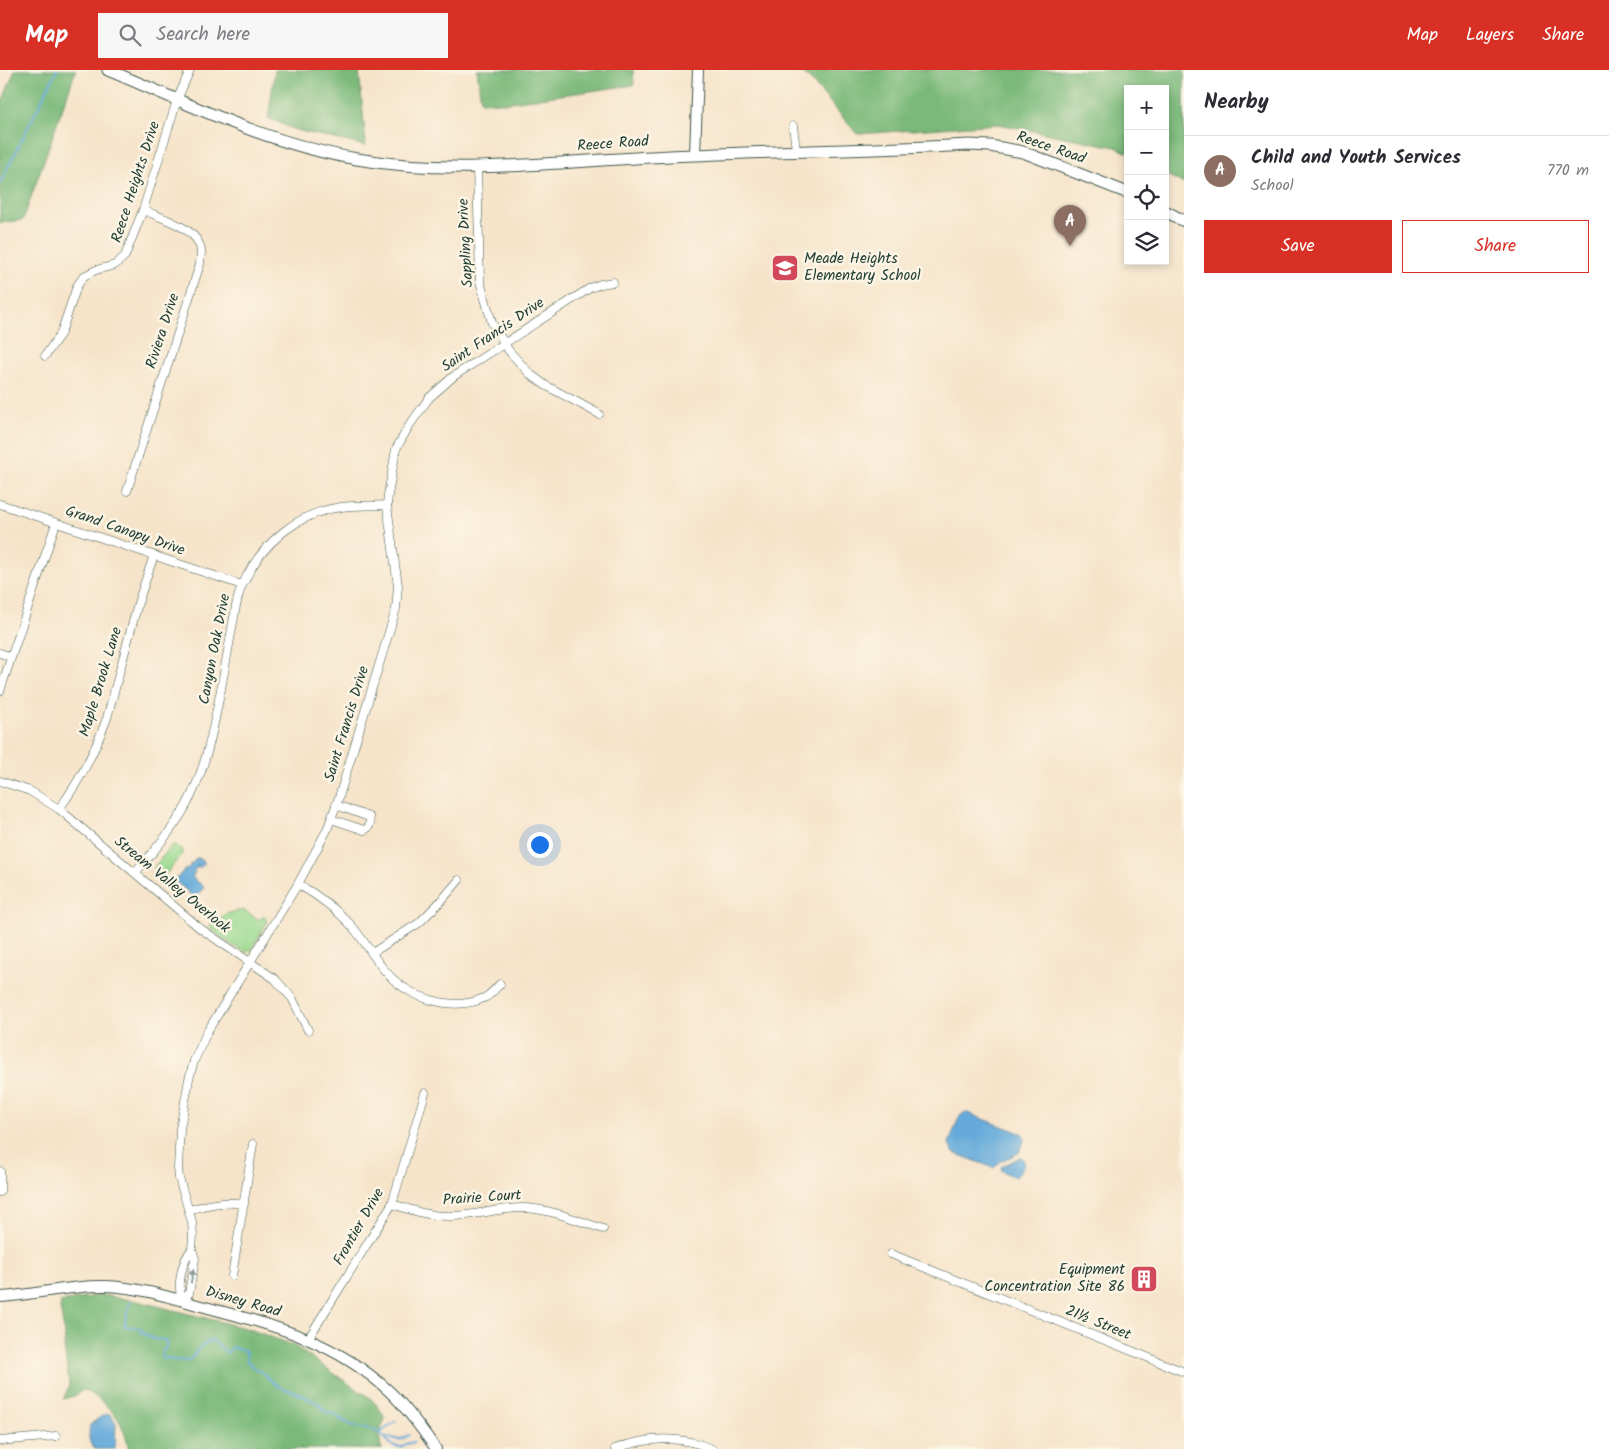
<!DOCTYPE html>
<html lang="en">
<head>
<meta charset="utf-8">
<style>
	body { margin:0; font-family:Kalam,sans-serif; background:#f7f7f7; color:#2b2b33 }
	.controls { position:absolute; right:15px; top:15px; display:grid; overflow:hidden; border-radius:0px; box-shadow:0 2px 8px #0003 }
	.controls button { width:45px; height:45px; display:grid; place-items:center; padding:0; border:0; border-bottom:1px solid #e1e1e2; background:#fff; color:#2b2b33; font:25px sans-serif }
	.you { position:absolute; left:539px; top:774px; width:18px; height:18px; margin:-12px; border:4px solid #fff; border-radius:50%; background:#1a73e8; box-shadow:0 0 0 8px #1a73e833 }
	.badge { display:grid; place-items:center; width:32px; height:32px; border-radius:50%; background:#d93025; color:#fff; font-size:16px; font-weight:700 }
	.pin { position:absolute; translate:-50% -41px; filter:drop-shadow(0 1px 2px #0008) }
	.pin::after { content:''; position:absolute; top:26px; width:18px; height:15px; background:inherit; clip-path:polygon(0 0,100% 0,50% 100%) }
	.list { margin:0; padding:0; list-style:none }
	h2 { display:flex; justify-content:space-between; align-items:center; height:65px; margin:0; padding:0 20px; font-size:21px }
	h2 small { font-size:16px; font-weight:400; color:#7c7c81 }
	.list li { display:grid; grid-template-columns:32px 1fr auto; gap:15px; align-items:center; box-sizing:border-box; height:70px; padding:0 20px; border-top:1px solid #e1e1e2 }
	.list b { display:block; font-size:19px; white-space:nowrap }
	.list p { margin:0; font-size:16px; white-space:nowrap; color:#7c7c81 }
	.list em { font-size:16px; font-style:normal; color:#7c7c81 }
	.actions { display:flex; gap:10px; padding:15px 20px }
	.actions a { flex:1; padding:11px 0; border:1px solid #d93025; border-radius:0px; text-align:center; font-size:18px; color:#d93025 }
	.actions .main { background:#d93025; color:#fff }
	.icon { flex:none; width:28px; height:28px; fill:none; stroke:currentColor; stroke-width:2; stroke-linecap:round; stroke-linejoin:round }
	.map { position:relative; flex:none; width:1184px; height:1379px; overflow:hidden }
	header { display:flex; align-items:center; gap:30px; box-sizing:border-box; height:70px; padding:0 25px; background:#d93025; color:#fff }
	header strong { font-size:24px }
	nav { display:flex; gap:28px; margin-inline-start:auto; font-size:18px }
	.search { width:350px; height:45px; background:#f7f7f7; display:flex; align-items:center; gap:12px; box-sizing:border-box; padding:0 18px; border-radius:0px; color:#7c7c81; font-size:19px }
	main { display:flex }
	aside { flex:1; background:#fff }
	.map>svg:first-child { display:block }
	.green { fill:#99d98f; stroke:#5c8b62 }
	.forest { fill:#7ab97a; stroke:#4c7b57 }
	.water { fill:#65aada; stroke:#427487 }
	.lines { fill:none; stroke-linecap:round; stroke-linejoin:round }
	.stream { stroke:#65aada; stroke-width:2 }
	.minor-casing { stroke:#3f564a; stroke-width:9 }
	.tertiary-casing { stroke:#3f564a; stroke-width:12 }
	.secondary-casing { stroke:#3f564a; stroke-width:13 }
	.minor { stroke:#fff; stroke-width:8 }
	.tertiary { stroke:#fff; stroke-width:10 }
	.secondary { stroke:#fff; stroke-width:11 }
	.oneway { fill:#8f9e9a }
	.labels { text-anchor:middle; dominant-baseline:central; stroke-width:5; stroke-linejoin:round; paint-order:stroke }
	.street-label { font-size:15px; fill:#1f3d34; stroke:#fcf5e5 }
	.poi-label { font-size:15px; fill:#1f3d34; stroke:#fcf5e5; text-anchor:start }
</style>
</head>
<body>
<header>
<strong>Map</strong>
<div class="search"><svg class="icon" aria-label="search" viewBox="0 0 24 24"><circle cx="10" cy="10" r="6"/><path d="M15 15l6 6"/></svg>Search here</div>
<nav><a>Map</a><a>Layers</a><a>Share</a></nav>
</header>
<main>
<div class="map">
<svg width="1184" height="1379" viewBox="0 0 1184 1379">
	<rect width="100%" height="100%" fill="#fcf5e5"/>
	<filter id="ink" filterUnits="userSpaceOnUse"><feTurbulence type="fractalNoise" baseFrequency=".02" numOctaves="2"/><feDisplacementMap in="SourceGraphic" scale="10" xChannelSelector="R" yChannelSelector="G"/><feConvolveMatrix kernelMatrix="1 2 1 2 8 2 1 2 1" color-interpolation-filters="sRGB"/></filter>
	<filter id="wash" filterUnits="userSpaceOnUse"><feTurbulence type="fractalNoise" baseFrequency=".0096" numOctaves="4" result="noise"/><feDisplacementMap in="SourceGraphic" scale="20" xChannelSelector="R" yChannelSelector="G"/><feGaussianBlur stdDeviation="1.12" result="paint"/><feColorMatrix in="noise" values="0 0 0 0 0 0 0 0 0 0 0 0 0 0 0 0 0 1.4 0 .05"/><feComposite in="paint" operator="in"/></filter>
	<g filter="url(#wash)">
		<rect width="100%" height="100%" fill="#f6e4ca"/>
		<g class="green">
			<polygon points="172,775 176,775 182,780 182,784 166,804 162,804 155,799 155,796"/>
			<path d="M243 840 260 850 263 846 265 847 267 852 252 879 246 882C237 879 213 864 210 855L213 851 217 854 225 844Z"/>
		</g>
		<g class="forest">
			<polygon points="15,0 76,0 23,150 0,153 0,37"/>
			<polygon points="275,0 359,0 366,76 296,60 268,48"/>
			<polygon points="477,0 633,0 634,15 503,33 481,31"/>
			<polygon points="798,0 1184,0 1184,114 1165,104 1165,19 1128,19 1128,83 1116,77 998,54 857,64 811,10"/>
			<path d="M102 1225 137 1231 249 1259 293 1275 359 1321C371 1326 379 1337 385 1348L379 1365 381 1378 383 1379H129C126 1368 123 1354 115 1345 109 1337 93 1323 83 1320L74 1326 63 1329 68 1319 69 1313 64 1277 65 1266 60 1238 61 1232Z"/>
		</g>
		<g class="water">
			<polygon points="196,788 199,788 205,793 200,798 198,794 197,798 193,800 195,802 192,807 204,817 195,828 175,811 184,800 190,797 190,794 193,793"/>
			<path d="M965 1042 1023 1064C1026 1071 1022 1076 1019 1083L1001 1091 994 1098 954 1083 952 1081 949 1073 959 1047Z"/>
			<path d="M1020 1087 1024 1090C1025 1096 1020 1103 1015 1107L1002 1101 1001 1097Z"/>
			<path d="M110 1344 116 1354 115 1379H95C87 1373 89 1364 90 1355L103 1345Z"/>
		</g>
		<g class="lines">
			<g class="stream">
				<polyline points="0,113 57,0"/>
				<path d="M130 1232 124 1256 141 1258V1262L154 1269 163 1270 166 1272 167 1277 163 1280 162 1289 169 1288 172 1290 189 1291C196 1282 201 1274 212 1270L227 1283 232 1277 244 1281 246 1283 247 1291 252 1296 261 1302 279 1317 298 1323 319 1334 325 1341 328 1343 335 1344 340 1349 353 1356 372 1359 380 1363 396 1351"/>
				<polyline points="380,1363 385,1368 389,1367 399,1370 409,1365"/>
				<polyline points="385,1368 393,1376 401,1377 406,1374 414,1372"/>
			</g>
		</g>
	</g>
	<g filter="url(#ink)">
		<g class="lines">
			<g class="minor-casing">
				<g id="minor">
					<polyline points="793,56 796,80"/>
					<polyline points="477,97 480,211 492,253 509,281 530,304 545,315 599,344"/>
					<polyline points="45,286 61,263 77,216 84,206 96,200 115,195 125,186 143,140 177,30 190,0"/>
					<path d="M127 421 200 194C200 190 201 186 201 182 200 158 161 148 143 140"/>
					<polyline points="0,434 242,515"/>
					<polyline points="0,583 11,587"/>
					<polyline points="0,621 56,453"/>
					<polyline points="0,711 30,721 59,739 201,859 275,909 292,928 308,960"/>
					<path d="M59 739C80 711 95 681 107 648L138 533 154 485"/>
					<path d="M331 749 364 760C370 758 371 753 369 747L336 735"/>
					<path d="M135 803C153 782 172 761 186 736 206 699 213 660 221 619 226 591 231 564 236 536 238 529 239 520 243 514 261 474 297 443 341 437 356 435 372 436 387 435"/>
					<path d="M298 814C317 825 335 838 350 854 364 869 373 888 387 903 409 928 454 943 486 927 491 924 496 918 500 914"/>
					<polyline points="372,883 419,853 441,831 459,810"/>
					<polyline points="0,1101 0,1122"/>
					<path d="M392 1134C411 1140 431 1147 452 1146 475 1146 498 1138 521 1138 549 1138 576 1150 603 1159"/>
					<path d="M189 1140C208 1134 224 1131 244 1134"/>
					<polyline points="891,1184 1184,1302"/>
					<polyline points="232,1206 253,1074"/>
					<polyline points="182,1231 189,1223 195,1189 192,1179 193,1166 192,1152 179,1108 178,1098 180,1059 189,1009 194,991 207,962 298,814 327,760 339,727 396,539 398,516 387,435 388,425 396,379 409,356 429,328 454,306 590,218 601,214 613,212"/>
					<path d="M182 1231C177 1215 181 1192 192 1179"/>
					<polyline points="308,1269 392,1134 425,1023"/>
					<polyline points="0,1371 56,1366"/>
					<path d="M615 1379C646 1367 681 1365 712 1379"/>
				</g>
			</g>
			<g class="tertiary-casing">
				<g id="tertiary">
					<polyline points="695,85 698,0"/>
					<path d="M0 1227C35 1225 70 1215 105 1216 139 1217 172 1228 205 1237 273 1255 335 1271 389 1321 407 1338 422 1359 436 1379"/>
				</g>
			</g>
			<g class="secondary-casing">
				<g id="secondary">
					<path d="M108 0C189 34 269 74 357 89 455 106 553 92 651 87 757 81 863 81 969 75L990 76 1023 82 1128 123"/>
					<polyline points="1165,141 1184,151"/>
				</g>
			</g>
			<use href="#minor" class="minor"/>
			<use href="#tertiary" class="tertiary"/>
			<use href="#secondary" class="secondary"/>
		</g>
		<defs><path id="oneway-solid" d="M-6-.8H1V-3.2L6.5 0L1 3.2V.8H-6Z" transform="scale(1.25)"/></defs>
		<use class="oneway" href="#oneway-solid" transform="translate(192 1206) rotate(-81)"/>
	</g>
	<defs>
		<g id="school-square" transform="scale(1.4375)"><rect x="-9" y="-9" width="18" height="18" rx="4" fill="#d1495b" stroke="#fcf5e5"/><path d="M0-5L7-2L0 1L-7-2ZM-4 1L0 2.5L4 1V4Q0 6-4 4Z" fill="#fff"/></g>
		<g id="building-square" transform="scale(1.4375)"><rect x="-9" y="-9" width="18" height="18" rx="4" fill="#d1495b" stroke="#fcf5e5"/><path d="M-4-6H4V6H1V3H-1V6H-4ZM-2.5-4.3h1.7v1.8h-1.7ZM.8-4.3h1.7v1.8H.8ZM-2.5-1h1.7V.8h-1.7ZM.8-1h1.7V.8H.8Z" fill="#fff"/></g>
	</defs>
	<g fill-rule="evenodd">
		<use href="#school-square" x="785" y="198"/>
		<use href="#building-square" x="1144" y="1209"/>
	</g>
	<g class="labels">
		<g class="street-label">
			<text transform="translate(613 74) rotate(-4)">Reece Road</text>
			<text transform="translate(1051 78) rotate(19)">Reece Road</text>
			<text transform="translate(136 112) rotate(-72)">Reece Heights Drive</text>
			<text transform="translate(466 173) rotate(-93)">Sappling Drive</text>
			<text transform="translate(163 261) rotate(-72)">Riviera Drive</text>
			<text transform="translate(493 265) rotate(-34)">Saint Francis Drive</text>
			<text transform="translate(125 461) rotate(19)">Grand Canopy Drive</text>
			<text transform="translate(215 579) rotate(-79)">Canyon Oak Drive</text>
			<text transform="translate(101 612) rotate(-73)">Maple Brook Lane</text>
			<text transform="translate(347 654) rotate(-73)">Saint Francis Drive</text>
			<text transform="translate(172 815) rotate(39)">Stream Valley Overlook</text>
			<text transform="translate(482 1128) rotate(-4)">Prairie Court</text>
			<text transform="translate(359 1157) rotate(-60)">Frontier Drive</text>
			<text transform="translate(243 1232) rotate(16)">Disney Road</text>
			<text transform="translate(1098 1253) rotate(22)">21½ Street</text>
		</g>
		<g class="poi-label">
			<text x="804" y="189">Meade Heights<tspan x="804" dy="17">Elementary School</tspan></text>
			<text x="1125" y="1200" text-anchor="end">Equipment<tspan x="1125" dy="17">Concentration Site 86</tspan></text>
		</g>
	</g>
</svg>
<div class="controls">
<button>+</button>
<button>−</button>
<button><svg class="icon" aria-label="locate" viewBox="0 0 24 24"><circle cx="12" cy="12" r="6"/><path d="M12 2v4M12 18v4M2 12h4M18 12h4"/></svg></button>
<button><svg class="icon" aria-label="layers" viewBox="0 0 24 24"><path d="M12 4l9 5-9 5-9-5zM3 14l9 5 9-5"/></svg></button>
</div>
<div class="you"></div>
<div class="pin badge" style="left:1070px;top:176px;background:#8d6e63">A</div>
</div>
<aside>
<h2>Nearby<small></small></h2>
<ul class="list">
<li><span class="badge" style="background:#8d6e63">A</span><div><b>Child and Youth Services</b><p>School</p></div><em>770 m</em></li>
</ul>
<div class="actions"><a class="main">Save</a><a>Share</a></div>
</aside>
</main>
</body>
</html>
